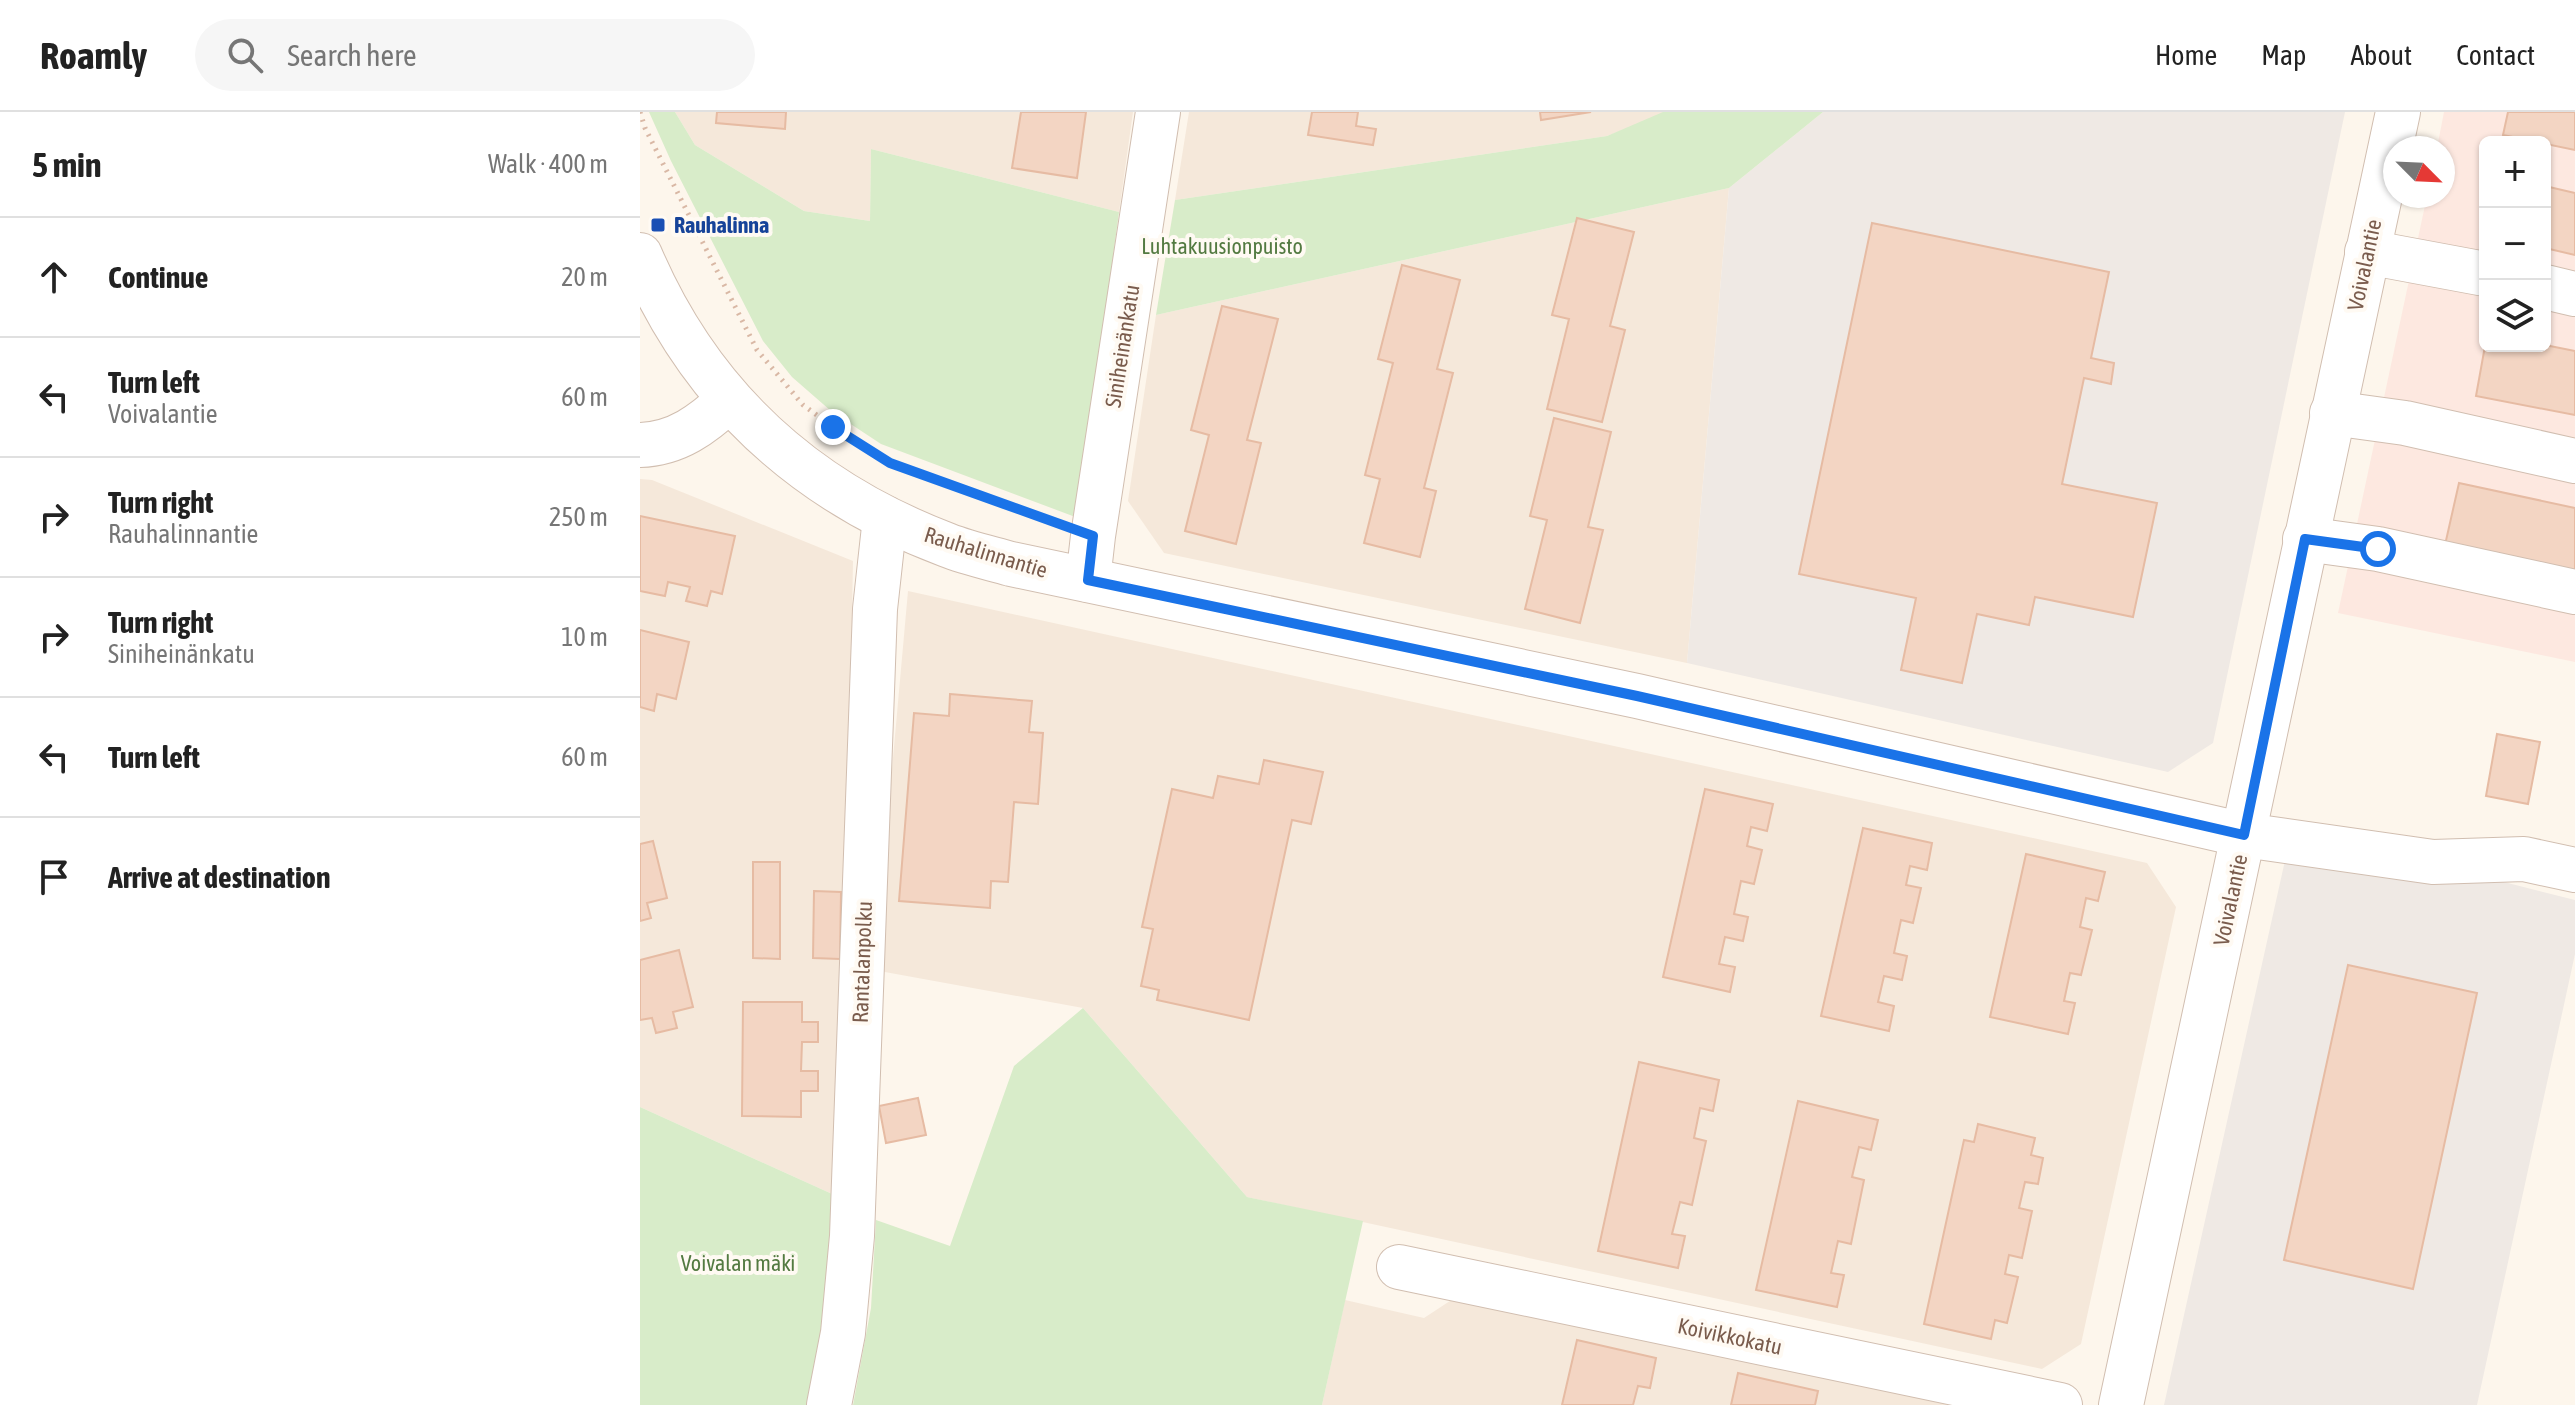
<!DOCTYPE html>
<html lang="en">
<head>
<meta charset="utf-8">
<style>
	body { margin:0; font-family:"Asap Condensed",sans-serif; background:#f6f6f6; color:#222 }
	.controls { position:absolute; right:24px; top:24px; display:grid; overflow:hidden; border-radius:12px; box-shadow:0 2px 6px #0004 }
	.controls button { width:72px; height:72px; display:grid; place-items:center; padding:0; border:0; border-bottom:2px solid #e0e0e0; background:#fff; color:#222; font:40px sans-serif }
	.compass { position:absolute; left:1743px; top:24px; width:72px; height:72px; border-radius:50%; background:#fff; box-shadow:0 2px 6px #0004; rotate:114deg }
	.stop { position:absolute; width:24px; height:24px; margin:-18px; border:6px solid #1a73e8; border-radius:50%; background:#fff }
	.stop.end { background:#1a73e8; border-color:#fff; box-shadow:0 2px 8px #0008 }
	.list { margin:0; padding:0; list-style:none }
	h2 { display:flex; justify-content:space-between; align-items:center; height:104px; margin:0; padding:0 32px; font-size:34px }
	h2 small { font-size:26px; font-weight:400; color:#767676 }
	.list li { display:grid; grid-template-columns:52px 1fr auto; gap:24px; align-items:center; box-sizing:border-box; height:120px; padding:0 32px; border-top:2px solid #e0e0e0 }
	.list b { display:block; font-size:30px; white-space:nowrap }
	.list p { margin:0; font-size:26px; white-space:nowrap; color:#767676 }
	.list em { font-size:26px; font-style:normal; color:#767676 }
	.icon { flex:none; width:44px; height:44px; fill:none; stroke:currentColor; stroke-width:2; stroke-linecap:round; stroke-linejoin:round }
	.map { position:relative; flex:none; width:1935px; height:1293px; overflow:hidden }
	header { display:flex; align-items:center; gap:48px; box-sizing:border-box; height:112px; padding:0 40px; background:#fff; border-bottom:2px solid #e0e0e0 }
	header strong { font-size:38px }
	nav { display:flex; gap:44px; margin-inline-start:auto; font-size:28px }
	.search { width:560px; height:72px; background:#f6f6f6; display:flex; align-items:center; gap:20px; box-sizing:border-box; padding:0 28px; border-radius:44px; color:#767676; font-size:30px }
	main { display:flex }
	aside { flex:1; background:#fff }
	.map>svg:first-child { display:block }
	.residential { fill:#f5e8da }
	.commercial { fill:#fde8e0; fill-rule:evenodd }
	.industrial { fill:#efe9e4 }
	.green { fill:#d8ecc9 }
	.building { fill:#f3d5c3; stroke:#e6bba3; stroke-width:2 }
	.lines { fill:none; stroke-linecap:round; stroke-linejoin:round }
	.minor-casing { stroke:#d1beb0; stroke-width:46 }
	.path { stroke:#d9b8a5; stroke-width:5; stroke-dasharray:2 6; stroke-linecap:butt }
	.minor { stroke:#fff; stroke-width:44 }
	.route { stroke:#1a73e8; stroke-width:10 }
	.transit-dot { fill:#1a4fb4; stroke:#fffaf3; stroke-width:3 }
	.labels { text-anchor:middle; dominant-baseline:central; stroke-width:8; stroke-linejoin:round; paint-order:stroke }
	.transit-label { font-size:22px; font-weight:bold; fill:#164399; stroke:#fffaf3; text-anchor:start }
	.park-label { font-size:22px; fill:#537a41; stroke:#fffaf3 }
	.street-label { font-size:22px; fill:#7a5c4d; stroke:#fffaf3 }
</style>
</head>
<body>
<header>
<strong>Roamly</strong>
<div class="search"><svg class="icon" aria-label="search" viewBox="0 0 24 24"><circle cx="10" cy="10" r="6"/><path d="M15 15l6 6"/></svg>Search here</div>
<nav><a>Home</a><a>Map</a><a>About</a><a>Contact</a></nav>
</header>
<main>
<aside>
<h2>5 min<small>Walk · 400 m</small></h2>
<ul class="list">
<li><svg class="icon" aria-label="ahead" viewBox="0 0 24 24"><path d="M12 20V5M6 11l6-6 6 6"/></svg><div><b>Continue</b></div><em>20 m</em></li>
<li><svg class="icon" aria-label="left" viewBox="0 0 24 24"><path d="M17 20v-9H6M10 6l-5 5 5 5"/></svg><div><b>Turn left</b><p>Voivalantie</p></div><em>60 m</em></li>
<li><svg class="icon" aria-label="right" viewBox="0 0 24 24"><path d="M7 20v-9h11M14 6l5 5-5 5"/></svg><div><b>Turn right</b><p>Rauhalinnantie</p></div><em>250 m</em></li>
<li><svg class="icon" aria-label="right" viewBox="0 0 24 24"><path d="M7 20v-9h11M14 6l5 5-5 5"/></svg><div><b>Turn right</b><p>Siniheinänkatu</p></div><em>10 m</em></li>
<li><svg class="icon" aria-label="left" viewBox="0 0 24 24"><path d="M17 20v-9H6M10 6l-5 5 5 5"/></svg><div><b>Turn left</b></div><em>60 m</em></li>
<li><svg class="icon" aria-label="arrive" viewBox="0 0 24 24"><path d="M6 21V4h12l-3 4 3 4H6"/></svg><div><b>Arrive at destination</b></div></li>
</ul>
</aside>
<div class="map">
<svg width="1935" height="1293" viewBox="0 0 1935 1293">
	<rect width="100%" height="100%" fill="#fdf6ec"/>
	<g class="residential">
		<polygon points="35,0 493,0 479,100 231,37 230,109 164,99 55,33"/>
		<polygon points="549,0 1031,0 967,24 535,88"/>
		<polygon points="1089,76 1047,551 524,441 488,389 516,203"/>
		<polygon points="0,367 12,368 213,449 201,1086 0,995"/>
		<polygon points="268,479 1507,751 1536,795 1441,1232 1402,1257 607,1085 443,896 234,858"/>
		<polygon points="816,1185 1310,1293 682,1293 705,1188 784,1206"/>
	</g>
	<path class="commercial" d="M1804 0H1935V550L1698 501 1787 84H1803V36H1797ZM1845 30H1905V234H1845Z"/>
	<g class="industrial">
		<polygon points="1183,0 1705,0 1573,631 1528,660 1047,551 1089,76"/>
		<polygon points="1646,744 1744,763 1864,770 1935,788 1935,842 1837,1293 1524,1293"/>
	</g>
	<g class="green">
		<polygon points="9,0 35,0 55,33 164,99 230,109 231,37 479,100 438,406 241,332 191,299 152,265 123,229 31,49"/>
		<polygon points="1023,0 1183,0 1089,76 516,203 535,88 967,24"/>
		<polygon points="443,896 607,1085 723,1109 682,1293 213,1293 231,1196 236,1108 310,1134 374,954"/>
		<polygon points="0,995 201,1086 171,1293 0,1293"/>
	</g>
	<g class="building">
		<polygon points="77,0 146,0 145,17 76,11"/>
		<polygon points="381,0 446,0 437,66 372,56"/>
		<polygon points="672,0 718,0 716,14 736,17 733,33 668,23"/>
		<polygon points="900,0 951,0 901,8"/>
		<polygon points="1868,0 1935,0 1935,38 1863,23"/>
		<polygon points="1905,74 1935,81 1935,143 1905,136"/>
		<polygon points="937,106 994,120 970,214 985,218 962,310 907,297 929,207 912,203"/>
		<polygon points="1232,111 1469,160 1451,246 1474,251 1471,272 1444,266 1422,372 1517,391 1493,505 1395,485 1389,513 1337,502 1322,571 1261,558 1276,486 1159,462"/>
		<polygon points="762,153 820,168 797,257 813,261 784,376 796,379 780,445 724,431 740,367 725,363 753,251 738,247"/>
		<polygon points="582,194 638,207 607,328 621,331 596,432 545,419 569,323 551,318"/>
		<polygon points="1905,233 1935,239 1935,303 1836,284 1845,234"/>
		<polygon points="914,306 971,320 948,415 963,418 940,511 885,497 907,408 890,404"/>
		<polygon points="1819,371 1935,396 1935,461 1805,433"/>
		<polygon points="0,404 95,424 82,482 71,479 67,494 46,489 50,475 28,470 25,484 0,479"/>
		<polygon points="0,518 49,530 36,587 17,582 14,599 0,595"/>
		<polygon points="310,582 392,589 389,620 403,621 398,692 374,690 368,770 351,769 350,796 259,789 274,601 309,604"/>
		<polygon points="1857,622 1900,630 1888,692 1846,684"/>
		<polygon points="624,648 683,660 671,712 652,708 609,908 517,888 519,878 501,874 513,817 502,815 532,677 573,686 578,664 619,672"/>
		<polygon points="1065,677 1133,692 1127,719 1111,715 1107,734 1122,738 1114,772 1101,769 1094,802 1108,805 1103,829 1085,825 1079,852 1095,855 1090,880 1023,865"/>
		<polygon points="1223,716 1292,731 1287,758 1270,754 1266,773 1281,776 1273,811 1261,808 1254,841 1267,844 1262,868 1244,864 1238,890 1254,894 1249,919 1181,904"/>
		<polygon points="13,729 27,786 7,791 11,806 0,809 0,732"/>
		<polygon points="1386,742 1465,760 1458,789 1446,786 1440,815 1452,818 1441,863 1430,861 1424,889 1435,891 1428,922 1350,905"/>
		<polygon points="113,750 140,750 140,847 113,846"/>
		<polygon points="174,779 201,780 200,847 173,846"/>
		<polygon points="39,838 53,895 33,900 37,916 16,921 12,906 0,908 0,848"/>
		<polygon points="1708,853 1837,881 1773,1177 1644,1148"/>
		<polygon points="103,890 162,890 162,910 178,910 178,930 162,930 161,959 178,959 178,979 161,979 161,1005 102,1004"/>
		<polygon points="999,950 1079,968 1073,999 1060,996 1054,1026 1066,1029 1052,1093 1040,1090 1032,1122 1045,1124 1038,1156 958,1139"/>
		<polygon points="278,986 286,1023 246,1031 239,994"/>
		<polygon points="1158,989 1238,1008 1231,1038 1219,1035 1212,1065 1224,1068 1211,1132 1198,1129 1191,1161 1204,1163 1197,1195 1116,1178"/>
		<polygon points="1338,1012 1395,1026 1391,1043 1403,1046 1398,1072 1385,1070 1379,1096 1392,1099 1382,1146 1369,1143 1365,1162 1378,1165 1367,1211 1355,1208 1351,1227 1284,1212 1324,1028 1334,1030"/>
		<polygon points="937,1228 1016,1246 1010,1276 998,1274 993,1293 922,1293"/>
		<polygon points="1098,1261 1178,1279 1175,1293 1091,1293"/>
	</g>
	<g class="lines">
		<g class="minor-casing">
			<g id="minor">
				<polyline points="1727,140 1845,162"/>
				<path d="M0 143C60 284 164 379 307 433 327 441 350 446 371 452L997 584 1604 723 1793 750 1884 747 1935 758"/>
				<polyline points="1905,175 1935,182"/>
				<polyline points="1692,301 1765,311 1935,349"/>
				<path d="M0 333C37 332 63 312 89 288"/>
				<polyline points="1665,427 1738,437 1935,480"/>
				<polyline points="448,468 453,424 518,0"/>
				<polyline points="759,1155 1420,1293"/>
				<polyline points="189,1293 203,1221 212,1124 235,497 245,406"/>
				<polyline points="1481,1293 1758,0"/>
			</g>
		</g>
		<polyline class="path" points="0,0 5,16 117,238 163,293 221,335 250,351 419,412"/>
		<use href="#minor" class="minor"/>
	</g>
	<g class="lines">
		<polyline class="route" points="193,315 250,351 453,424 448,468 997,584 1604,723 1665,427 1738,437"/>
	</g>
	<rect class="transit-dot" x="10" y="105" width="16" height="16" rx="4"/>
	<g class="labels">
		<g class="transit-label">
			<text x="34" y="113">Rauhalinna</text>
		</g>
		<g class="park-label">
			<text x="582" y="134">Luhtakuusionpuisto</text>
			<text x="98" y="1151">Voivalan mäki</text>
		</g>
		<g class="street-label">
			<text transform="translate(1724 153) rotate(-78)">Voivalantie</text>
			<text transform="translate(482 234) rotate(-81)">Siniheinänkatu</text>
			<text transform="translate(346 440) rotate(17)">Rauhalinnantie</text>
			<text transform="translate(1590 788) rotate(-78)">Voivalantie</text>
			<text transform="translate(222 850) rotate(-88)">Rantalanpolku</text>
			<text transform="translate(1090 1224) rotate(12)">Koivikkokatu</text>
		</g>
	</g>
</svg>
<div class="controls">
<button>+</button>
<button>−</button>
<button><svg class="icon" aria-label="layers" viewBox="0 0 24 24"><path d="M12 4l9 5-9 5-9-5zM3 14l9 5 9-5"/></svg></button>
</div>
<svg class="compass" viewBox="-18 -18 36 36"><path d="M0-13l5 13h-10z" fill="#e53935"/><path d="M0 13l5-13h-10z" fill="#767676"/></svg>
<div class="stop" style="left:1738px;top:437px"></div>
<div class="stop end" style="left:193px;top:315px"></div>
</div>
</main>
</body>
</html>
